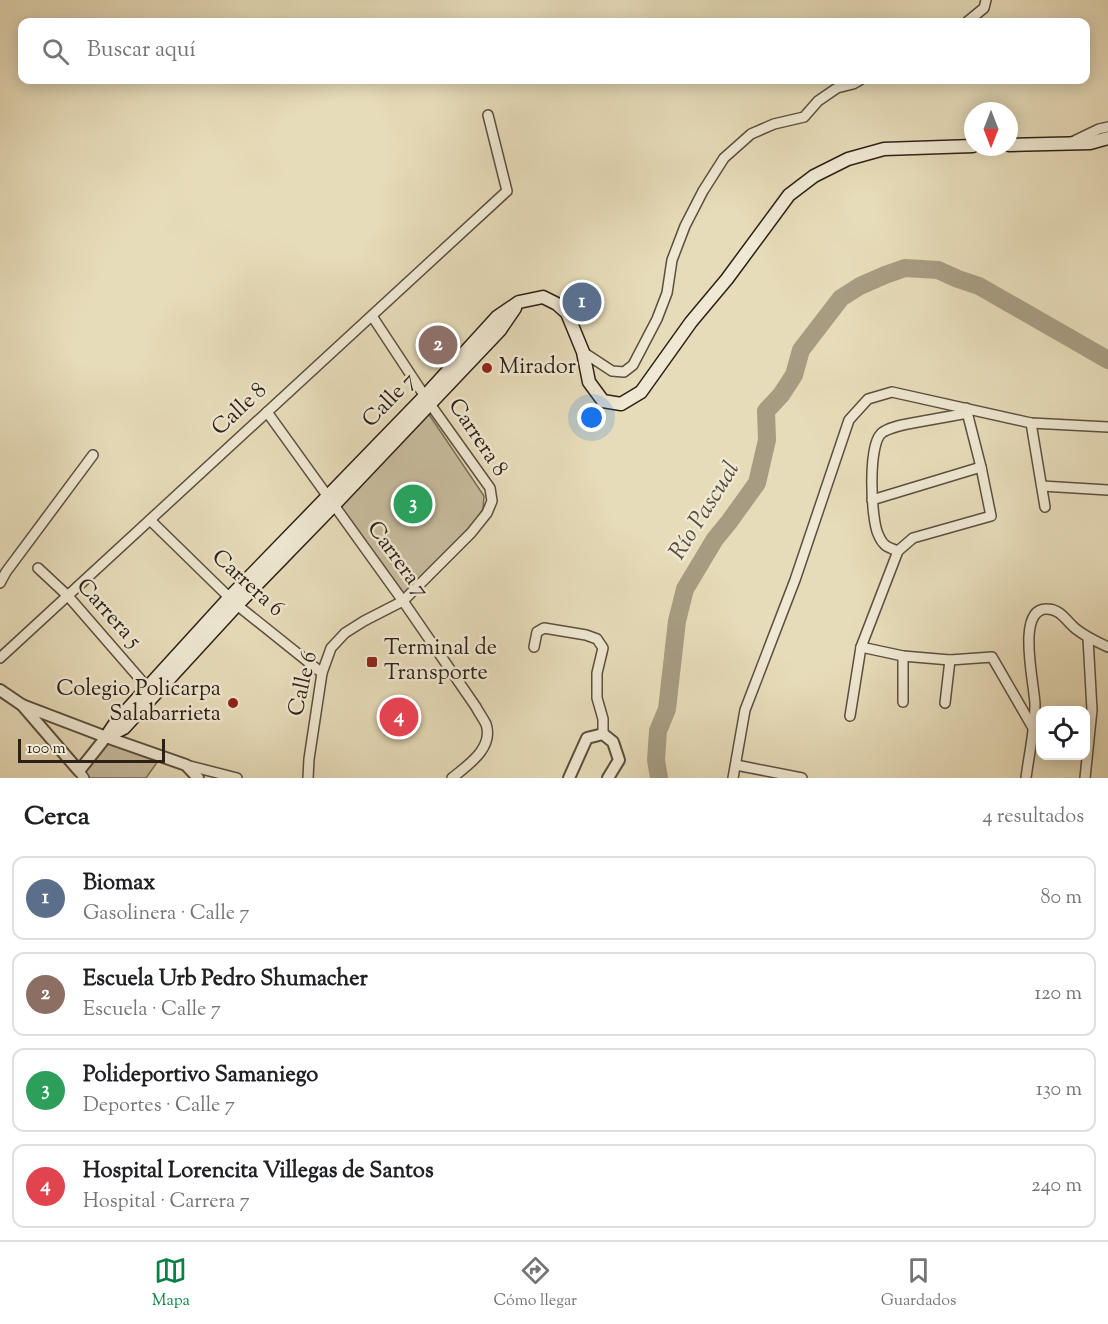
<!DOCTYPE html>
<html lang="es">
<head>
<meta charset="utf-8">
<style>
	body { margin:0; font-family:"Sorts Mill Goudy",serif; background:#f2f2f2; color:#202124 }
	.controls { position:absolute; right:18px; bottom:18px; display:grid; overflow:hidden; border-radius:12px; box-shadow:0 3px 15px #0003 }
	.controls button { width:54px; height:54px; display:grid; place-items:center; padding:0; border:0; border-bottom:2px solid #e0e0e0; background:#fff; color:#202124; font:30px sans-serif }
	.compass { position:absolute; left:964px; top:102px; width:54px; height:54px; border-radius:50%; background:#fff; box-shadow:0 3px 15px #0003; rotate:180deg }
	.scale { position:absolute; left:18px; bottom:15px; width:147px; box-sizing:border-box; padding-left:6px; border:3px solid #2c2118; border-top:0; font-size:16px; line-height:21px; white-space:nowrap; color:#2c2118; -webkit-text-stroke:4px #efe8d2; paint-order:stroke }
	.you { position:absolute; left:592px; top:418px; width:21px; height:21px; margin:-15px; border:4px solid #fff; border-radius:50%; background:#1a73e8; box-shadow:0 0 0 9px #1a73e833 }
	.badge { display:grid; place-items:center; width:39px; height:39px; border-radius:50%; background:#0b8043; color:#fff; font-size:20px; font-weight:700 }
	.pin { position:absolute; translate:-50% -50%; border:3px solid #fff; box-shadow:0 2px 6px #0006 }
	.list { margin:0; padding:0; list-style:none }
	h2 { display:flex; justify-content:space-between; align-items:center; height:78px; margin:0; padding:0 24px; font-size:26px }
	h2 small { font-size:20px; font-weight:400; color:#757577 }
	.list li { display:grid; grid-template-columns:39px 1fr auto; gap:18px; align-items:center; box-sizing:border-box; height:84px; margin:0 12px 12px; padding:0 12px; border:2px solid #e0e0e0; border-radius:12px }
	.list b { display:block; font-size:22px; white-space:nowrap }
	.list p { margin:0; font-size:20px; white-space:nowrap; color:#757577 }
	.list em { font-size:20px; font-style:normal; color:#757577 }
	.icon { flex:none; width:33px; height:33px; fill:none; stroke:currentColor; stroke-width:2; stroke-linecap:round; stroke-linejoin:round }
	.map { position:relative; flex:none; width:1108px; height:778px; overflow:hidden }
	.search { position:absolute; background:#fff; box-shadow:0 3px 15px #0003; left:18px; right:18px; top:18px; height:66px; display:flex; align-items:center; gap:15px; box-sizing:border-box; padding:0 21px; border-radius:12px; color:#757577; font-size:22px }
	.sheet { height:462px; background:#fff }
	nav { display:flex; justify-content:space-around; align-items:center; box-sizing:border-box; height:84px; border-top:2px solid #e0e0e0; background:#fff; font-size:16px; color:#757577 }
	nav a { display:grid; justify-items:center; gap:3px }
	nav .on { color:#0b8043 }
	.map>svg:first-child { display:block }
	.green { fill:#c7bc9e; stroke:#7a6e5b; stroke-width:1.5 }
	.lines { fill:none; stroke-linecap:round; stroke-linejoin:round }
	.river { stroke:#a79c82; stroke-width:18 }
	.minor-casing { stroke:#5b5040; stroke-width:12 }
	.tertiary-casing { stroke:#5b5040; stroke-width:14 }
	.secondary-casing { stroke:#2c2118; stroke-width:15 }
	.minor { stroke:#efe8d2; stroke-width:9 }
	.tertiary { stroke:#efe8d2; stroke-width:10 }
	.secondary { stroke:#efe8d2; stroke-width:12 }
	.poi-dot { fill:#8f2418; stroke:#efe8d2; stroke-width:2 }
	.labels { text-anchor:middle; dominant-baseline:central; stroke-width:5; stroke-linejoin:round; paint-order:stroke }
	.poi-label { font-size:22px; fill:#2c2118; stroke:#efe8d2; text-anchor:start }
	.street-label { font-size:22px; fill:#2c2118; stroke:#efe8d2 }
	.water-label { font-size:24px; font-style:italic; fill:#574c3d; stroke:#efe8d2 }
</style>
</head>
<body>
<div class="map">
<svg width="1108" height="778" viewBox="0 0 1108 778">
	<rect width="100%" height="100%" fill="#e7dcb9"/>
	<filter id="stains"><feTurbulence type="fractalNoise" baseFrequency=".00333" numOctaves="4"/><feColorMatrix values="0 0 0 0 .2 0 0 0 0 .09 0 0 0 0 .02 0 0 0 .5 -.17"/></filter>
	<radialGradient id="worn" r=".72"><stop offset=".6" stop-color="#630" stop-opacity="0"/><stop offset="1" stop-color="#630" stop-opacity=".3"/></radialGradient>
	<g class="green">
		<polygon points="428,413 484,496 483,509 475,522 405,595 340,506"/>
		<polygon points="109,741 158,761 146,778 90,778 83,770"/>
	</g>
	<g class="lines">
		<polyline class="river" points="659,778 656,760 658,731 667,709 677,621 685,589 715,539 729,522 757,483 767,440 766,411 781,395 794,375 801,350 841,298 860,286 885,275 905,268 938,270 958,279 979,286 1108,360"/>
		<g class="minor-casing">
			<g id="minor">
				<polyline points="967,22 984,8 986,0"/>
				<polyline points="1072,142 1099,129 1108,127"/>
				<polyline points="583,352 612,371 624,372 633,365 657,319 667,293 672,260 685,226 703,191 724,158 751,134 774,124 804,117 818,101 837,88 853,84 860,80"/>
				<path d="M267 412 403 601 476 707C479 713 483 718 486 724 494 748 468 765 452 778"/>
				<polyline points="1031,423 1045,507"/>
				<polyline points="1042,486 1108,490"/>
				<polyline points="872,500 981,467"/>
				<polyline points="150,520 237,605 322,673"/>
				<path d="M898 551C887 547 883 546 878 534 871 519 867 441 883 432 893 426 906 424 918 422 935 419 951 416 968 413"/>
				<polyline points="38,568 68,596 147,687"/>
				<polyline points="0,583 6,572 93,455"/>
				<polyline points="534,647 537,632 544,628 586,635 597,639 603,648 597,673 597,698 603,719 603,734"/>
				<polyline points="861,647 903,656 950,660 992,657 1033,728"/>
				<polyline points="903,656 903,702"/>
				<polyline points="0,658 507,191 488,115"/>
				<polyline points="945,703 950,660"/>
				<polyline points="850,716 861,647 898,551 913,538 991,516 981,467 966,408"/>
				<polyline points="186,765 237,778"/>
				<polyline points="736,765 802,778"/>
				<polyline points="79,771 84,778"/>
				<polyline points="308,778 309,759 322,673 331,648 345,633 364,621 403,601 471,533 487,513 492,501 490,488 430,404 372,316"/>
				<polyline points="733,778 745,710 795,580 849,420 868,399 892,392 1031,423 1108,427"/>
				<path d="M1026 778C1029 754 1035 729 1035 705 1035 686 1015 608 1047 609 1061 609 1066 621 1076 629 1086 637 1097 642 1108 647"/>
				<polyline points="1085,778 1092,710 1088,638"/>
			</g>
		</g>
		<g class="tertiary-casing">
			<g id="tertiary">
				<polyline points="0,690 22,705 79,771 106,737"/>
				<polyline points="22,705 106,737 186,765 198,778"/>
				<polyline points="569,778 587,738 603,734 613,742 619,760 608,778"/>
			</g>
		</g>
		<g class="secondary-casing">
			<g id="secondary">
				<polyline points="1009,145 1090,143 1108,138"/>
				<polyline points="106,737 116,722 229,598 425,396 497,317 519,302 543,297 557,304 567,313 583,352 589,382 603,401 621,404 641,392 691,322 727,279 789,195 814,176 848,159 884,149 973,146"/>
				<polyline points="106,737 124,728 237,605 334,505 500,330 515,308"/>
			</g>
		</g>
		<use href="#minor" class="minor"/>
		<use href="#tertiary" class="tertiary"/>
		<use href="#secondary" class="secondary"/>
	</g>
	<g class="poi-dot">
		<circle cx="487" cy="368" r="6"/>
		<rect x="366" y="656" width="12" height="12" rx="3"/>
		<circle cx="233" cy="703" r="6"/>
	</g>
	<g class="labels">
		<g class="poi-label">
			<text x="499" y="368">Mirador</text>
			<text x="384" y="649">Terminal de<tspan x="384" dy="25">Transporte</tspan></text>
			<text x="221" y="690" text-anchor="end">Colegio Policarpa<tspan x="221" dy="25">Salabarrieta</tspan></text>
		</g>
		<g class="street-label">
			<text transform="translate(390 401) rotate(-46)">Calle 7</text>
			<text transform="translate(240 410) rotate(-43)">Calle 8</text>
			<text transform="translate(477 438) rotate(56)">Carrera 8</text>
			<text transform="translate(397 560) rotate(54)">Carrera 7</text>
			<text transform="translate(247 584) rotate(42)">Carrera 6</text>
			<text transform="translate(108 614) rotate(48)">Carrera 5</text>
			<text transform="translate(304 684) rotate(-77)">Calle 6</text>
		</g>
		<g class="water-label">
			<text transform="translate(705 511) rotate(-58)">Río Pascual</text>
		</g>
	</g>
	<rect width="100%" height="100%" filter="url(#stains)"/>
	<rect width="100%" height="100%" fill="url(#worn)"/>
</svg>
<div class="controls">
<button><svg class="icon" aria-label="locate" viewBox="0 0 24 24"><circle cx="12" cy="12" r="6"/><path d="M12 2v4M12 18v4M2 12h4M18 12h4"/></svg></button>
</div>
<svg class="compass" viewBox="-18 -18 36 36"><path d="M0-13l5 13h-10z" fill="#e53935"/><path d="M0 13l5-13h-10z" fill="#757577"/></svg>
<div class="scale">100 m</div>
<div class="you"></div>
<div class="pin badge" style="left:582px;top:302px;background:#5c6f8a">1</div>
<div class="pin badge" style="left:438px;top:345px;background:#8d6e63">2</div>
<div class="pin badge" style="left:413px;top:504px;background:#2e9e5b">3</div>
<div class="pin badge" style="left:399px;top:717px;background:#e0444e">4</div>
<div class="search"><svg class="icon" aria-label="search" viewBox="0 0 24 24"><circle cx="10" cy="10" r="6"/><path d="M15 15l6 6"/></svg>Buscar aquí</div>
</div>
<section class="sheet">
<h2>Cerca<small>4 resultados</small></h2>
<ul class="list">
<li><span class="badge" style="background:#5c6f8a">1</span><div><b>Biomax</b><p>Gasolinera · Calle 7</p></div><em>80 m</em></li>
<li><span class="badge" style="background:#8d6e63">2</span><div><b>Escuela Urb Pedro Shumacher</b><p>Escuela · Calle 7</p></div><em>120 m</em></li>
<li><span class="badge" style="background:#2e9e5b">3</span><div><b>Polideportivo Samaniego</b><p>Deportes · Calle 7</p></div><em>130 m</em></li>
<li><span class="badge" style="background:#e0444e">4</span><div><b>Hospital Lorencita Villegas de Santos</b><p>Hospital · Carrera 7</p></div><em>240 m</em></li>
</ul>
</section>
<nav>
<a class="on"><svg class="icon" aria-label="map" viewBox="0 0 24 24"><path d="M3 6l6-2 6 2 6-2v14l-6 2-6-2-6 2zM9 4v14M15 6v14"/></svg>Mapa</a>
<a><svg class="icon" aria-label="directions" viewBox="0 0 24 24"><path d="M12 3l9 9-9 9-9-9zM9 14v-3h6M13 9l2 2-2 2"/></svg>Cómo llegar</a>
<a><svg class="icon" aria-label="saved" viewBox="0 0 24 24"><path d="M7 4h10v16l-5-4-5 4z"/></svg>Guardados</a>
</nav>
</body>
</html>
